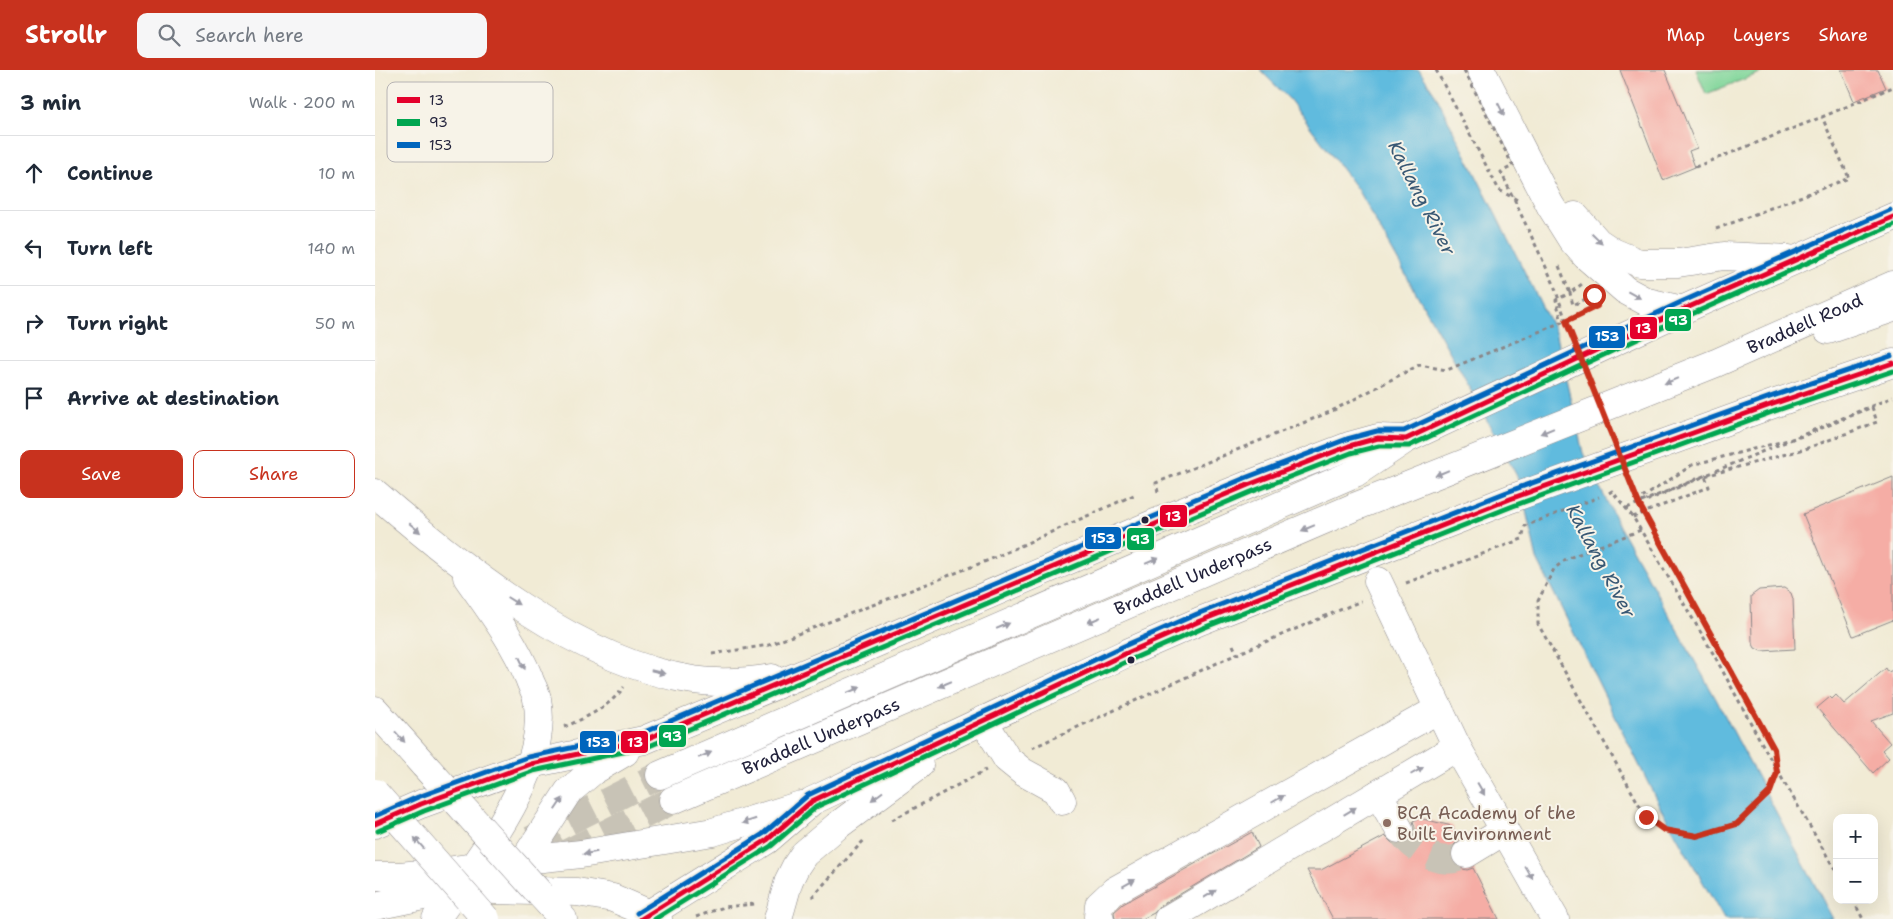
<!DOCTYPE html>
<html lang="en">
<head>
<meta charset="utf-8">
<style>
	body { margin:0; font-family:"Shantell Sans",sans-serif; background:#f6f6f7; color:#1f2937 }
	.controls { position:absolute; right:15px; bottom:15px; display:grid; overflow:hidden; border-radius:10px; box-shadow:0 5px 20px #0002 }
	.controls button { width:45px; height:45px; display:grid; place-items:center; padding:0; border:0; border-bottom:1px solid #e0e1e3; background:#fff; color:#1f2937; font:25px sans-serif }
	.stop { position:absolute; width:15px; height:15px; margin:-11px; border:4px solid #c8321e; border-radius:50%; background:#fff }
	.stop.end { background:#c8321e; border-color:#fff; box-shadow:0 1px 5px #0008 }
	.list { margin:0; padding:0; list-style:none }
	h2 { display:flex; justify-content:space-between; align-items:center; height:65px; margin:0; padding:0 20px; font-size:21px }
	h2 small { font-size:16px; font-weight:400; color:#747a83 }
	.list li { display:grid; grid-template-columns:32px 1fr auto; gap:15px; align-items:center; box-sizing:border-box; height:75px; padding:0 20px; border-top:1px solid #e0e1e3 }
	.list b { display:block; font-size:19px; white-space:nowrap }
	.list em { font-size:16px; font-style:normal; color:#747a83 }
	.actions { display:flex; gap:10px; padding:15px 20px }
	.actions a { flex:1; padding:11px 0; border:1px solid #c8321e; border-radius:10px; text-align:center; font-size:18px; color:#c8321e }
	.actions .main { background:#c8321e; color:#fff }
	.icon { flex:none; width:28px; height:28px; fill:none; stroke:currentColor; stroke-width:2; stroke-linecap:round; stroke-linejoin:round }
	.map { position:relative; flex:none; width:1518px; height:849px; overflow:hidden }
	header { display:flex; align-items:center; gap:30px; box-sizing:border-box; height:70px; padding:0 25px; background:#c8321e; color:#fff }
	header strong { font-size:24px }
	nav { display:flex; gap:28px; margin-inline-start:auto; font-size:18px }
	.search { width:350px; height:45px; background:#f6f6f7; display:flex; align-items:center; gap:12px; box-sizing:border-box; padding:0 18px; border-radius:10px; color:#747a83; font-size:19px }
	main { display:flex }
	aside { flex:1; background:#fff }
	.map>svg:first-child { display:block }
	.green { fill:#80d69a; stroke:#517c6a }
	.water { fill:#60bbde; stroke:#416e8c }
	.building { fill:#f5ada5 }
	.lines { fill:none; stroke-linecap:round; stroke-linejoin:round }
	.minor-tunnel { stroke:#c8c3b6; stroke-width:28; stroke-dasharray:28 14; stroke-linecap:butt }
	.highway-tunnel { stroke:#c8c3b6; stroke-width:28; stroke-dasharray:28 14; stroke-linecap:butt }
	.minor-casing { stroke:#8a8688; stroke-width:29 }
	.highway-casing { stroke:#8a8688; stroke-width:29 }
	.path { stroke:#8a8688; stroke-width:3; stroke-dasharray:4 4; stroke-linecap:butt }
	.minor { stroke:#fff; stroke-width:28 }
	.highway { stroke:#fff; stroke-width:28 }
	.highway-bridge-casing { stroke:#8a8688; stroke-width:29; stroke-linecap:butt }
	.path-bridge { stroke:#8a8688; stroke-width:3; stroke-dasharray:4 4; stroke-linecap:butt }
	.highway-bridge { stroke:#fff; stroke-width:28 }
	.bus-1-casing { stroke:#f7f3e8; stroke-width:9 }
	.bus-2-casing { stroke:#f7f3e8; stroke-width:9 }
	.bus-3-casing { stroke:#f7f3e8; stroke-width:9 }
	.bus-1 { stroke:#e4002b; stroke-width:5 }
	.bus-2 { stroke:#00a651; stroke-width:5 }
	.bus-3 { stroke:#0065bd; stroke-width:5 }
	.oneway { fill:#9c9ca7 }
	.route { stroke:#c8321e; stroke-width:6 }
	.bus-dot { fill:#22223b; stroke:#f7f3e8; stroke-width:2 }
	.education-dot { fill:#8d6e63; stroke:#f7f3e8; stroke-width:2 }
	.labels { text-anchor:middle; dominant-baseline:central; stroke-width:4; stroke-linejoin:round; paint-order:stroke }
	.street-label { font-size:18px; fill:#22223b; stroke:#f7f3e8 }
	.education-label { font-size:18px; fill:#785e54; stroke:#f7f3e8; text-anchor:start }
	.water-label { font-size:19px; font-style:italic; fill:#385874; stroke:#f7f3e8 }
	.key { fill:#f7f3e8; stroke:#b7b4b4; stroke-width:1 }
	.key-label { font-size:14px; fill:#22223b }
	.line-badge { stroke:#f7f3e8; stroke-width:2 }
	.badge-label { font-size:14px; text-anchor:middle; font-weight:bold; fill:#fff }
</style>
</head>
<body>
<header>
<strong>Strollr</strong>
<div class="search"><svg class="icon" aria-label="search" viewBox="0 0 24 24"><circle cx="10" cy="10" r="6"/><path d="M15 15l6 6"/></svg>Search here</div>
<nav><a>Map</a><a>Layers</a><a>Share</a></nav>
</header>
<main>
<aside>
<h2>3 min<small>Walk · 200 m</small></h2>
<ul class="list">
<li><svg class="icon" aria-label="ahead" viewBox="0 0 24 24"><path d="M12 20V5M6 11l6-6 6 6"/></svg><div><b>Continue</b></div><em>10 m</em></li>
<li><svg class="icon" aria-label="left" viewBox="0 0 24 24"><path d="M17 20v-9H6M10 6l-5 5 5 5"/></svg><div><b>Turn left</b></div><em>140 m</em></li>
<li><svg class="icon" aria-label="right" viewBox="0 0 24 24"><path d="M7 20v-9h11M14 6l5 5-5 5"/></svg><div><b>Turn right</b></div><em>50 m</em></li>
<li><svg class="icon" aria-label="arrive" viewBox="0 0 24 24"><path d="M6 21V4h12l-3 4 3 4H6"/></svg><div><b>Arrive at destination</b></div></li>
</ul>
<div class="actions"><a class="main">Save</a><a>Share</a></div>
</aside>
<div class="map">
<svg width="1518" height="849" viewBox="0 0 1518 849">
	<rect width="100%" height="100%" fill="#f7f3e8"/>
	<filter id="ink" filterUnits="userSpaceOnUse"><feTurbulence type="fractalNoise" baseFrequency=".02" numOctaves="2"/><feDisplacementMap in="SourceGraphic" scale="10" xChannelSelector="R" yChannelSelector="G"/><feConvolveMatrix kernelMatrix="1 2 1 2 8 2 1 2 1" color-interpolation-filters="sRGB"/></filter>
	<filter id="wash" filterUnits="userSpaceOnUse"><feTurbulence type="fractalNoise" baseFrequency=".0096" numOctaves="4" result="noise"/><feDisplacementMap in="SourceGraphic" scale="20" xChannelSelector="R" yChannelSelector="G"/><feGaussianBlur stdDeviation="1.12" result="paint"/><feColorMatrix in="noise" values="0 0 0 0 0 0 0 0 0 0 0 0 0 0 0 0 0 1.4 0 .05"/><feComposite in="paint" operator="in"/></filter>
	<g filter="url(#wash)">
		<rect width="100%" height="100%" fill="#f1ebd5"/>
		<polygon class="green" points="1321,0 1393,0 1331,24"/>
		<polygon class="water" points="885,0 1044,0 1060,24 1180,262 1208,383 1244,456 1341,629 1458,849 1349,849 1285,737 1162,489 1144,410 1085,300 982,119 915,30"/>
		<g id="blocks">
			<g class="building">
				<polygon points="1245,0 1290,0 1322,78 1314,81 1320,97 1288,110"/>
				<polygon points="1466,0 1503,0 1511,18 1479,31"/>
				<polygon points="1518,407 1518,550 1478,566 1428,444"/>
				<polygon points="1409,518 1416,523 1418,529 1420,579 1386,581 1380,578 1377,572 1376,526 1384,520"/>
				<polygon points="1511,598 1513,602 1518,600 1518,643 1496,651 1515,673 1507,680 1514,688 1498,703 1442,638 1455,627 1457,629 1461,625 1469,634"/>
				<polygon points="1044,748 1077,756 1084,770 1077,777 1075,785 1077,792 1084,798 1092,800 1098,798 1124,849 958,849 932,800 946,800 1010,766 1017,773 1025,775 1032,773 1038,766 1040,758 1038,751"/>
				<polygon points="877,762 884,777 785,836 779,843 767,849 740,849 739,842 748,834"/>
			</g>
		</g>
	</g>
	<g filter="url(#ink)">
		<use href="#blocks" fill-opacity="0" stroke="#8a8688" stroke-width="1"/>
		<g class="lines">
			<path class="minor-tunnel" d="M1024 759C1038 779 1066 800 1091 784"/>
			<g class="highway-tunnel">
				<polyline points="156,770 285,705"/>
				<polyline points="192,783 298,730"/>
			</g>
			<g class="minor-casing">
				<g id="minor">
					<polyline points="1003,511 1082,677 1180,849"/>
					<polyline points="608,650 632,689 648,702 681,720 687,731"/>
					<polyline points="1003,724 1024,759"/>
					<polyline points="1091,784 1129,761"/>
					<polyline points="725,849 723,847 724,835 739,821 1064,639"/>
					<polyline points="793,849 1082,677"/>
				</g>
			</g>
			<g class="highway-casing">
				<g id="highway">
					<polyline points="1106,0 1175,135 1197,170 1211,186 1250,220 1272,232 1307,240"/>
					<polyline points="1200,146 1223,172 1238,182 1264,193 1303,193 1349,186 1414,189"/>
					<polyline points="1453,260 1518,238"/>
					<path d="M0 423C85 497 204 593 318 610 344 614 372 612 397 608"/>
					<polyline points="0,640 49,695"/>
					<polyline points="285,705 980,403 1031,369 1307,240 1518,147"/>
					<path id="s1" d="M298 730 977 438 1341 293 1518 215"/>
					<polyline points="0,754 46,734 156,694 269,670 471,586 780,453 873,415 974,376 1003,368 1030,369"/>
					<polyline points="142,801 193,722 218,701 250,682"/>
					<polyline points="0,806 24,806 57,803 149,790 206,784 338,762 426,735"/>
					<polyline points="166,825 188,849"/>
					<polyline points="0,836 82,819 202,822 238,828 275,844 283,849"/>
					<path d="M61 849C100 792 177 702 162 629 161 622 156 615 154 608 139 571 115 540 92 507"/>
					<polyline points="266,849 392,770 437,731 752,583 825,551 1135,429 1398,334 1518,293"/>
					<polyline points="403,849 414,810 421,796 429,784 462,756 544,695"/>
				</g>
			</g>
			<g class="path">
				<polyline points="1061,0 1124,120 1144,131"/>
				<polyline points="1320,97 1447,47 1518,17"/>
				<polyline points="1341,159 1474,108 1447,47"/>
				<polyline points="1184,196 1195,223 1207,214"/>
				<polyline points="783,422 781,413 955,342 1044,295 1072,300 1187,252 1181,230 1195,223 1198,235 1219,225 1222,236 1191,251"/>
				<polyline points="1234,423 1237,421 1258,447 1339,585 1391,681 1462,803"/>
				<polyline points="1261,432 1317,395"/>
				<polyline points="1252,438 1518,327"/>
				<polyline points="1258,447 1334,417 1330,406"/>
				<polyline points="1031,513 1147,469 1150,456 1224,427"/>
				<polyline points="858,575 862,584 986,531"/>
				<polyline points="337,584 394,575 614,490 759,425"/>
				<path d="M189 657C212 647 233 638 249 617"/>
				<polyline points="657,678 862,584"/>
				<polyline points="517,750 611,700"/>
				<polyline points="437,827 490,769"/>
				<polyline points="1478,830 1488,849"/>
				<polyline points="321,847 349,837 380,834"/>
			</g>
			<use href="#minor" class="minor"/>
			<use href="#highway" class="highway"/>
			<g class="highway-bridge-casing">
				<g id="highway-bridge">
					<polyline points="49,695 166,825"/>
					<polyline points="0,723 111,849"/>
				</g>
			</g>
			<g class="path-bridge">
				<polyline points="1089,0 1138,96 1126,102 1178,212 1191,251 1264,434 1399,679 1402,703 1395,723 1362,754 1322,765 1289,760 1271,747 1163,554 1163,531 1179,499 1191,489 1266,460"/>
				<polyline points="1264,434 1330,406 1430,379 1502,352 1497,337 1428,366 1317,395"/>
			</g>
			<use href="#highway-bridge" class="highway-bridge"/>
			<g class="bus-1-casing">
				<g id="bus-1">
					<polyline points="0,754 46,734 156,694 269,670 873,415 974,376 1003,368 1031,369 1307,240 1518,147"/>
					<polyline points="266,849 392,770 437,731 752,583 825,551 1135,429 1398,334 1518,293"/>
				</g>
			</g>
			<g class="bus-2-casing">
				<g id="bus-2">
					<polyline points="3,761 49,741 158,701 272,677 876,422 976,383 1004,376 1034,376 1310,247 1518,155"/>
					<polyline points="280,849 396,776 441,737 755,590 828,558 1138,436 1400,341 1518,301"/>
				</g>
			</g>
			<g class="bus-3-casing">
				<g id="bus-3">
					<polyline points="0,746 43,727 153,687 267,663 870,408 972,369 1002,361 1029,361 1304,233 1515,140"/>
					<polyline points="262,843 388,764 433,725 749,576 822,544 1132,422 1395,327 1516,286"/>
				</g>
			</g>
			<use href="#bus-1" class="bus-1"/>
			<use href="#bus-2" class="bus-2"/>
			<use href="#bus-3" class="bus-3"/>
		</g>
		<defs><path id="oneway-solid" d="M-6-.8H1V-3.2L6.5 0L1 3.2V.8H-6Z" transform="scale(1.25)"/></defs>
		<g class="oneway">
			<use href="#oneway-solid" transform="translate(1126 39) rotate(63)"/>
			<use href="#oneway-solid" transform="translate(1222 169) rotate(44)"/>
			<use href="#oneway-solid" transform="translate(1259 225) rotate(28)"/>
			<use href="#oneway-solid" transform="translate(1296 311) rotate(158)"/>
			<use href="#oneway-solid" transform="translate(1172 361) rotate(158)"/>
			<use href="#oneway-solid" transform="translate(1067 403) rotate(158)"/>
			<use href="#oneway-solid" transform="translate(40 458) rotate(40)"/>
			<use href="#oneway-solid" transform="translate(933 458) rotate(157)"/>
			<use href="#oneway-solid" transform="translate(777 491) rotate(-23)"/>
			<use href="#oneway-solid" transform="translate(138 531) rotate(32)"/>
			<use href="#oneway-solid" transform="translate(719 550) rotate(157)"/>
			<use href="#oneway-solid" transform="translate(628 556) rotate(-23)"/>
			<use href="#oneway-solid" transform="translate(147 593) rotate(65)"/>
			<use href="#oneway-solid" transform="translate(283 602) rotate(14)"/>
			<use href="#oneway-solid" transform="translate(570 614) rotate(157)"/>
			<use href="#oneway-solid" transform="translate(479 620) rotate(-23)"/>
			<use href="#oneway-solid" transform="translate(25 667) rotate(48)"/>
			<use href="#oneway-solid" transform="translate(330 685) rotate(-23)"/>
			<use href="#oneway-solid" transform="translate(1042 701) rotate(-30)"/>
			<use href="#oneway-solid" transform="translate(1106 719) rotate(60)"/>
			<use href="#oneway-solid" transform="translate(502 726) rotate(143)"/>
			<use href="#oneway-solid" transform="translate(903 729) rotate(-30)"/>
			<use href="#oneway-solid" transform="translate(184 734) rotate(-56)"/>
			<use href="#oneway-solid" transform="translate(975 741) rotate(-31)"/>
			<use href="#oneway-solid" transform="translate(374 751) rotate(163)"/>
			<use href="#oneway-solid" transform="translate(44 773) rotate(-131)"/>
			<use href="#oneway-solid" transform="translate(215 783) rotate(171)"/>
			<use href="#oneway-solid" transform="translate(1154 803) rotate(60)"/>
			<use href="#oneway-solid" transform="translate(754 813) rotate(-29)"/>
			<use href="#oneway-solid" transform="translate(835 824) rotate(-31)"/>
		</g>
	</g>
	<g class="lines" filter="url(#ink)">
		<polyline class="route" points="1219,225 1222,236 1191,251 1264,434 1399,679 1402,703 1395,722 1362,754 1322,766 1289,760 1271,747"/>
	</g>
	<g class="bus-dot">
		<circle cx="770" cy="450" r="4.5"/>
		<circle cx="756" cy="590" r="4.5"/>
	</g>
	<circle class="education-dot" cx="1012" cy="753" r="5"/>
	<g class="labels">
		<g class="street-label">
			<text stroke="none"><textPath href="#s1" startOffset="1228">Braddell Road</textPath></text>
			<text stroke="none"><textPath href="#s1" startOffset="566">Braddell Underpass</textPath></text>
			<text stroke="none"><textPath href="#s1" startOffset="161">Braddell Underpass</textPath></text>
		</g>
		<g class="education-label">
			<text x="1022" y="743">BCA Academy of the<tspan x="1022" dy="21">Built Environment</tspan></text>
		</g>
		<g class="water-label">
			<text transform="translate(1047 128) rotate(63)">Kallang River</text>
			<text transform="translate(1226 491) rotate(62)">Kallang River</text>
		</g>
	</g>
	<rect x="12" y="12" width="166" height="80" rx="8" class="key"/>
	<rect x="22" y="27" width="23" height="6" fill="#e4002b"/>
	<rect x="22" y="49" width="23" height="7" fill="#00a651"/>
	<rect x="22" y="72" width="23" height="6" fill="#0065bd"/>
	<g class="key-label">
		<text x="54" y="35">13</text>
		<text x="54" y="57">93</text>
		<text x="54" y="80">153</text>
	</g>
	<g class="line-badge">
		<rect x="1289" y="238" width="28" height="24" rx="5" fill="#00a651"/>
		<rect x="1254" y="246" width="29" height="24" rx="5" fill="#e4002b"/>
		<rect x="1213" y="255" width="38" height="24" rx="5" fill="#0065bd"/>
		<rect x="784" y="434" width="29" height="24" rx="5" fill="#e4002b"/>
		<rect x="709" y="456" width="38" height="24" rx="5" fill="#0065bd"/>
		<rect x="751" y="457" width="29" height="24" rx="5" fill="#00a651"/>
		<rect x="283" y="654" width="29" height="24" rx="5" fill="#00a651"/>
		<rect x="245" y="660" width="29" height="24" rx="5" fill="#e4002b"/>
		<rect x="204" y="660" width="38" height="24" rx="5" fill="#0065bd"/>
	</g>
	<g class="badge-label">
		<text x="1303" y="255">93</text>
		<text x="1268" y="263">13</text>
		<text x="1232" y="271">153</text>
		<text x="798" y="451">13</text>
		<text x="728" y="473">153</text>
		<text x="765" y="474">93</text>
		<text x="297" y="671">93</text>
		<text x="260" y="677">13</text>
		<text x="223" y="677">153</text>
	</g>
</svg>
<div class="controls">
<button>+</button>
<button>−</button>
</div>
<div class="stop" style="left:1219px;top:225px"></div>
<div class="stop end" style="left:1271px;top:747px"></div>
</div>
</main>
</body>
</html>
